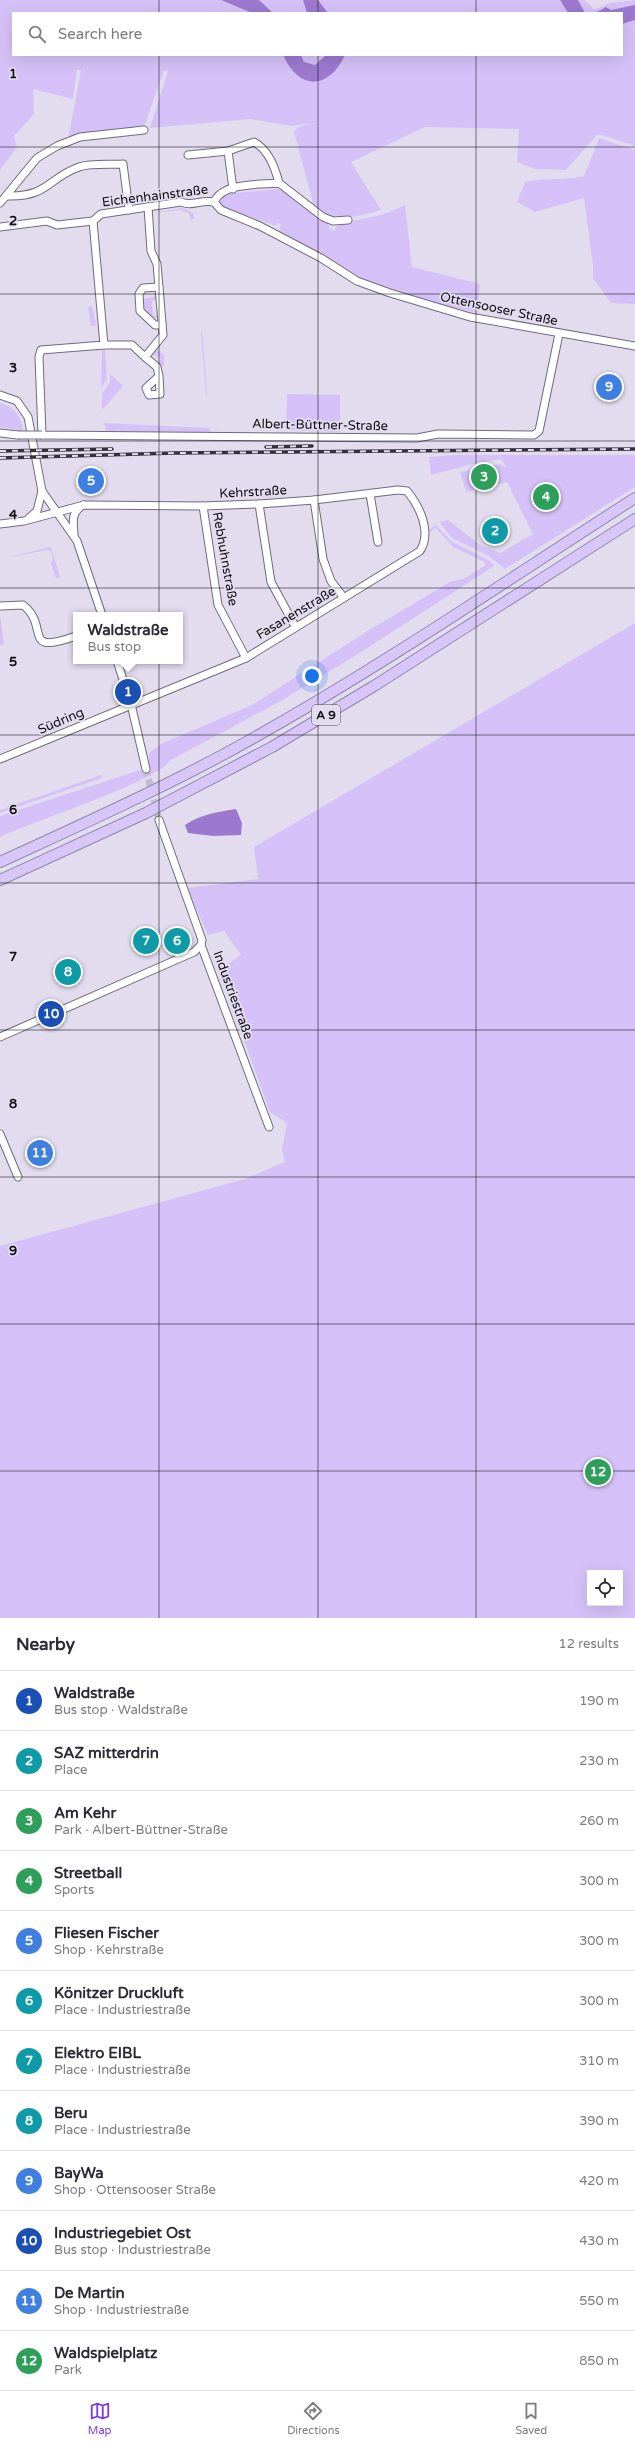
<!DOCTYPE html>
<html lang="en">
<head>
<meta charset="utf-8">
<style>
	body { margin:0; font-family:"Varela Round",sans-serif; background:#f7f7f7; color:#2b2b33 }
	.controls { position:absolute; right:12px; bottom:12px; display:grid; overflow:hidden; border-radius:0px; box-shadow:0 4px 16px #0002 }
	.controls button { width:36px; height:36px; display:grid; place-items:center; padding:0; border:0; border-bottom:1px solid #e1e1e2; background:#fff; color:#2b2b33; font:20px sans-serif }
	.you { position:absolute; left:312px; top:676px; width:14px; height:14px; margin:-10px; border:3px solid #fff; border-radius:50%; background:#1a73e8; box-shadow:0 0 0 6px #1a73e833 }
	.badge { display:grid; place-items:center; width:26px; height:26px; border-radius:50%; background:#7c3aed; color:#fff; font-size:13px; font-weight:700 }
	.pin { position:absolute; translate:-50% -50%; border:2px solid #fff; box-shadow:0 1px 4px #0006 }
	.popup { position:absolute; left:73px; top:612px; width:110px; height:52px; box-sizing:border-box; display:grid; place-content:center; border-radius:0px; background:#fff; filter:drop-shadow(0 1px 3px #0005); font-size:13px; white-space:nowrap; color:#7c7c81 }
	.popup b { font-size:15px; color:#2b2b33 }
	.popup::after { content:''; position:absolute; left:50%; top:100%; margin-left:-8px; border:8px solid transparent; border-top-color:#fff }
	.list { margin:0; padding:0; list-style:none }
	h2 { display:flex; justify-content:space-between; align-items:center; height:52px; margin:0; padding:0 16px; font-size:17px }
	h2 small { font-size:13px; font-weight:400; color:#7c7c81 }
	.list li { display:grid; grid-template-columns:26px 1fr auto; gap:12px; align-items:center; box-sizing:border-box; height:60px; padding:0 16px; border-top:1px solid #e1e1e2 }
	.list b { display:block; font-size:15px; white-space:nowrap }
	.list p { margin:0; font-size:13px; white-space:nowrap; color:#7c7c81 }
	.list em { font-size:13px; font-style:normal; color:#7c7c81 }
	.icon { flex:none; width:22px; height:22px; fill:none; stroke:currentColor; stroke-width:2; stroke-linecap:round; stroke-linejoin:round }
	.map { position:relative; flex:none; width:635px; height:1618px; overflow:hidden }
	.search { position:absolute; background:#fff; box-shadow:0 4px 16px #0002; left:12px; right:12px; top:12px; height:44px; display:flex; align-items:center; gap:10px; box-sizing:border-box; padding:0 14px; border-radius:0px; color:#7c7c81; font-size:15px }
	.sheet { height:772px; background:#fff }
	nav { display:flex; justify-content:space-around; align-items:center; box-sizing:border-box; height:56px; border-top:1px solid #e1e1e2; background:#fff; font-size:11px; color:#7c7c81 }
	nav a { display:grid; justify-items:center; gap:2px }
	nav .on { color:#7c3aed }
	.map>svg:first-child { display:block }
	.green { fill:#d5c1f7; fill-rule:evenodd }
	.water { fill:#9c79cf }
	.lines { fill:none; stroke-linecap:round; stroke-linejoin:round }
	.minor-tunnel { stroke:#c3bdce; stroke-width:7; stroke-dasharray:7 3.5; stroke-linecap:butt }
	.minor-casing { stroke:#706b7b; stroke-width:9 }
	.highway-casing { stroke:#9286a9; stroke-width:12 }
	.minor { stroke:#fff; stroke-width:7 }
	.highway { stroke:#d8c6f9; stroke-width:10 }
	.rail-casing { stroke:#333038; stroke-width:3.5 }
	.rail { stroke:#e3dcef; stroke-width:2; stroke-dasharray:6; stroke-linecap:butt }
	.minor-bridge-casing { stroke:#706b7b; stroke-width:9; stroke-linecap:butt }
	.minor-bridge { stroke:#fff; stroke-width:7 }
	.grid { fill:none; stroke:#100e14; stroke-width:1; stroke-opacity:0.55 }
	.labels { text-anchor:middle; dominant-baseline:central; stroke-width:3.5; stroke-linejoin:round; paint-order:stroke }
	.shield { fill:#e3dcef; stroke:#4f4c56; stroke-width:1 }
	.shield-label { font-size:12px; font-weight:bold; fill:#100e14 }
	.street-label { font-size:13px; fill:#100e14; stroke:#e3dcef }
	.grid-label { font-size:13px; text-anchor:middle; font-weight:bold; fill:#100e14; stroke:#e3dcef; stroke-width:3.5; stroke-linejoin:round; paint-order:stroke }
</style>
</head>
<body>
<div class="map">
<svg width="635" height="1618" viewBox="0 0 635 1618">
	<rect width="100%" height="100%" fill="#e3dcef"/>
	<g class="green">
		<path d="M0 0H221L252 13H13V55H283C299 91 329 90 345 55H622V24L635 20V146L598 134 566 170 535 169 517 162 519 129 425 127 351 162 381 210C359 217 332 223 314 206L294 132 298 127 317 123 291 126 251 119 150 128 168 71 164 70 145 124 141 129 68 140 81 70H77L73 99 33 89 34 114 14 136 17 147 0 170Z"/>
		<polygon points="259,0 303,0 307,13 273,13"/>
		<polygon points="318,0 560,0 568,13 328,13"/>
		<polygon points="578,0 585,0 594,10 610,3 635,0 635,5 611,10 606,7 595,13 585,13"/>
		<polygon points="301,55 326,55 315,65 304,62"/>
		<path d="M599 138 635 150V304L611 303 593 278V266L584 198 535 212 517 202 525 182C545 177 564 181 584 176Z"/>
		<path d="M277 189 288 193 328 223 330 229 334 231 338 224 342 222C365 219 384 216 405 205L412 267 480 284 477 313C437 303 392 295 355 276 329 262 305 244 279 231L281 224 277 223 276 226 260 220 259 222 222 207 218 200 224 194Z"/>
		<polygon points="183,208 193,213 194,219 191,220 189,213 181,210 152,213"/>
		<polygon points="154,293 156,293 157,300 152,301 153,316 158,315 155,319 143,310 142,299 154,297"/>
		<polygon points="92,306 96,326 91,326 88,307"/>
		<polygon points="202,331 207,394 206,394 201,333"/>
		<polygon points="156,349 164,355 164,367 158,363 161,359 155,355 151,357 151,354"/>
		<polygon points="102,350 105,350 107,379 101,388"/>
		<polygon points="110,374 123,386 102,410 102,394 110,382"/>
		<polygon points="287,394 340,395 340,432 286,430"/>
		<path d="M0 403C14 406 22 417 23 431L0 427Z"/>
		<polygon points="104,423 209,428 210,432 106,431"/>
		<polygon points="453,455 635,455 635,487 505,569 487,555 452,538 439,522 448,520 480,545 500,553 533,534 507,482 466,492 460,472 500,464 507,468 501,459 473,464 431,475 429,457"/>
		<path d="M436 525 451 541 490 561 494 566 358 654 279 702 169 761C158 781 34 821 0 837V816L140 770 141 772 149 768V753L161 744 252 705 366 632 450 582 463 579 486 565 483 561 453 547 436 528 430 532 429 530Z"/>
		<polygon points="51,547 60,577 56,578 51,563 53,558 52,552 47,550 4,558"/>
		<polygon points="0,615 4,645 0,645"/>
		<path d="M635 623V1618H0V1246L245 1179 285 1162 282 1150 287 1123 270 1112 219 970 241 955 224 931 208 935 187 888 258 879 254 847ZM590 1573H620V1603H590Z"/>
		<polygon points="101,775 102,778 0,813 0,810"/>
	</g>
	<g class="water">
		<polygon points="221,0 259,0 273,13 252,13"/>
		<polygon points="303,0 318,0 328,13 307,13"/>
		<polygon points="560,0 578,0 585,13 568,13"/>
		<polygon points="635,5 635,20 622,24 622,13 595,13 606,7 611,10"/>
		<path d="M283 55H301L304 62 315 65 326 55H345C329 90 299 91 283 55Z"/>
		<path d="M236 809 242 823 241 835 213 836 188 833 185 825C201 814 218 812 236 809Z"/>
	</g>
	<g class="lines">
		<polyline class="minor-tunnel" points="146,769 159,820"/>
		<g class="minor-casing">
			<g id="minor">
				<polyline points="228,151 233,189"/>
				<path d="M188 155 228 151 254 142C269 150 275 168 279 183"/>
				<path d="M8 196C48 197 48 178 79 167 91 163 109 165 123 164L129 210"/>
				<polyline points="214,202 221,210 260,226 321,258 357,281 390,293 470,317 635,346"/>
				<path d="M214 202C223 182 260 185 279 183L323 217 333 221 348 220"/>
				<polyline points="0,203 37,158 57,146 80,137 144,130"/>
				<polyline points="148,207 151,251 157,264 163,335 145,357 157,367 159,376 146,388 149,395 160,394 159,376"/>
				<polyline points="93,221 104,345 41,350 39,357 42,435 417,438 438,434 534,435 539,431 559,334"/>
				<path d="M0 227 47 221 57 225 93 221 101 214 181 202C192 207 202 199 214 202"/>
				<polyline points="159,287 143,288 139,294 140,311 155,325 162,325"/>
				<polyline points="104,345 132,345 145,357"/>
				<polyline points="0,395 17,401 28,417 42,491 77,541 102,615"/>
				<polyline points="0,433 18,435"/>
				<polyline points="370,494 378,542"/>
				<polyline points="314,500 323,559 331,581 344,598"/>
				<polyline points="259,504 271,582 295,626"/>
				<polyline points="203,506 218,605 246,658"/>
				<polyline points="29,518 37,511 42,491"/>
				<path d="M0 524 24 521 84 505 203 506 259 504 314 500 398 490 407 491C420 507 432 532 420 551L246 658 0 759"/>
				<path d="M74 534C73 521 71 513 83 505"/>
				<path d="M0 606 23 605C51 627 20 656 76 636"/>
				<polyline points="117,661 131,704 146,769"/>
				<polyline points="159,820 202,940 201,945 269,1127"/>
				<polyline points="0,1037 194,952 201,945"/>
				<polyline points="0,1134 18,1177"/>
			</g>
		</g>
		<g class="highway-casing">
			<g id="highway">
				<path d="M0 862C89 821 179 781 264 732 391 660 512 577 635 498"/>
				<polyline points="0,880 146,813 272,747 374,686 635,519"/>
			</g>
		</g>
		<use href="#minor" class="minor"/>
		<use href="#highway" class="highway"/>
		<g class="rail-casing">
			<g id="rail">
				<polyline points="266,447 312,446"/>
				<polyline points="0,451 112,449"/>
				<polyline points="0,458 174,453 635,449"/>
			</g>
		</g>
		<use href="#rail" class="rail"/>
		<g class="minor-bridge-casing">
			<polyline id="minor-bridge" points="18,435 42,435"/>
		</g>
		<use href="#minor-bridge" class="minor-bridge"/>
	</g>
	<path class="grid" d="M159 0V13M318 0V13M476 0V13M159 55V1618M318 55V1618M476 55V1618M0 147H635M0 294H635M0 441H635M0 588H635M0 735H635M0 883H635M0 1030H635M0 1177H635M0 1324H635M0 1471H635"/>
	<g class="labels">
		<rect class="shield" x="312" y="705" width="28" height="20" rx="3"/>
		<g class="shield-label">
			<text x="326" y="715">A 9</text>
		</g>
		<g class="street-label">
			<text transform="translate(155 196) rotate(-7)">Eichenhainstraße</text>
			<text transform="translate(499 309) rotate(12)">Ottensooser Straße</text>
			<text transform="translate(320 425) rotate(1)">Albert-Büttner-Straße</text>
			<text transform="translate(253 492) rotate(-3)">Kehrstraße</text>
			<text transform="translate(225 559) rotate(80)">Rebhuhnstraße</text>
			<text transform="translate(296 613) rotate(-31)">Fasanenstraße</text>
			<text transform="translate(61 721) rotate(-23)">Südring</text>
			<text transform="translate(233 995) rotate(70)">Industriestraße</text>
		</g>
	</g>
	<g class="grid-label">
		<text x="13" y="78">1</text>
		<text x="13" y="225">2</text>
		<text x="13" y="372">3</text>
		<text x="13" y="519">4</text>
		<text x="13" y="666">5</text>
		<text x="13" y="814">6</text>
		<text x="13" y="961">7</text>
		<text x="13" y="1108">8</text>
		<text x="13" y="1255">9</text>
	</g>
</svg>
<div class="controls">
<button><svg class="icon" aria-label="locate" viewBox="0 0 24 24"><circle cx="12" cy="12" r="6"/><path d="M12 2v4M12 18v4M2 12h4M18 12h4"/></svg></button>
</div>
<div class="you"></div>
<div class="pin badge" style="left:128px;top:692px;background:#1a4fb4">1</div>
<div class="popup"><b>Waldstraße</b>Bus stop</div>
<div class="pin badge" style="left:495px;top:531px;background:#0f9aa8">2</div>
<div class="pin badge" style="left:484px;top:477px;background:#2e9e5b">3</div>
<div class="pin badge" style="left:546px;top:497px;background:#2e9e5b">4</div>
<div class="pin badge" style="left:91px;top:481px;background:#3f7fe0">5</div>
<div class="pin badge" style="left:177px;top:941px;background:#0f9aa8">6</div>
<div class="pin badge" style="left:146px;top:941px;background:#0f9aa8">7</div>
<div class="pin badge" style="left:68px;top:972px;background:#0f9aa8">8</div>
<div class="pin badge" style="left:609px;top:387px;background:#3f7fe0">9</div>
<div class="pin badge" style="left:51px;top:1014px;background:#1a4fb4">10</div>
<div class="pin badge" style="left:40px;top:1153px;background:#3f7fe0">11</div>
<div class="pin badge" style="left:598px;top:1472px;background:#2e9e5b">12</div>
<div class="search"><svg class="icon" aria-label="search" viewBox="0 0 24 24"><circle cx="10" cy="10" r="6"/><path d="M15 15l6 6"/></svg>Search here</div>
</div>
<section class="sheet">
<h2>Nearby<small>12 results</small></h2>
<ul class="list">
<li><span class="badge" style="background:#1a4fb4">1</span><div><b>Waldstraße</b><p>Bus stop · Waldstraße</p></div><em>190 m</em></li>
<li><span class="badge" style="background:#0f9aa8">2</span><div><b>SAZ mitterdrin</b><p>Place</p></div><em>230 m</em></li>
<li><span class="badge" style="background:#2e9e5b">3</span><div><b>Am Kehr</b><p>Park · Albert-Büttner-Straße</p></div><em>260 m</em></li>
<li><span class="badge" style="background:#2e9e5b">4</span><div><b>Streetball</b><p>Sports</p></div><em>300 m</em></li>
<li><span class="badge" style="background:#3f7fe0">5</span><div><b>Fliesen Fischer</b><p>Shop · Kehrstraße</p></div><em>300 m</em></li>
<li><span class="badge" style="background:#0f9aa8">6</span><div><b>Könitzer Druckluft</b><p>Place · Industriestraße</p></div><em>300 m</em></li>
<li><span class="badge" style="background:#0f9aa8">7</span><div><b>Elektro EIBL</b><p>Place · Industriestraße</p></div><em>310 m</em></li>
<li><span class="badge" style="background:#0f9aa8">8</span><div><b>Beru</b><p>Place · Industriestraße</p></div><em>390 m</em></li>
<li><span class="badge" style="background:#3f7fe0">9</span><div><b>BayWa</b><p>Shop · Ottensooser Straße</p></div><em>420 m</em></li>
<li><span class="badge" style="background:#1a4fb4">10</span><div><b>Industriegebiet Ost</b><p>Bus stop · Industriestraße</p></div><em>430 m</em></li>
<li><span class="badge" style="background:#3f7fe0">11</span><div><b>De Martin</b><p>Shop · Industriestraße</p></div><em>550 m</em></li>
<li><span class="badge" style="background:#2e9e5b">12</span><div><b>Waldspielplatz</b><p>Park</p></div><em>850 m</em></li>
</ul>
</section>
<nav>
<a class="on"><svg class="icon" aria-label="map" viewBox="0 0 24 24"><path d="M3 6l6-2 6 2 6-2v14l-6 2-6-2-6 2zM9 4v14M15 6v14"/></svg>Map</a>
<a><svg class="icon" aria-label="directions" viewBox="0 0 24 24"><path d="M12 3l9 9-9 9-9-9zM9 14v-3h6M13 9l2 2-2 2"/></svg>Directions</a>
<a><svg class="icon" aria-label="saved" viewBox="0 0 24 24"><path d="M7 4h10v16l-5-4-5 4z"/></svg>Saved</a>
</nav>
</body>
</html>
